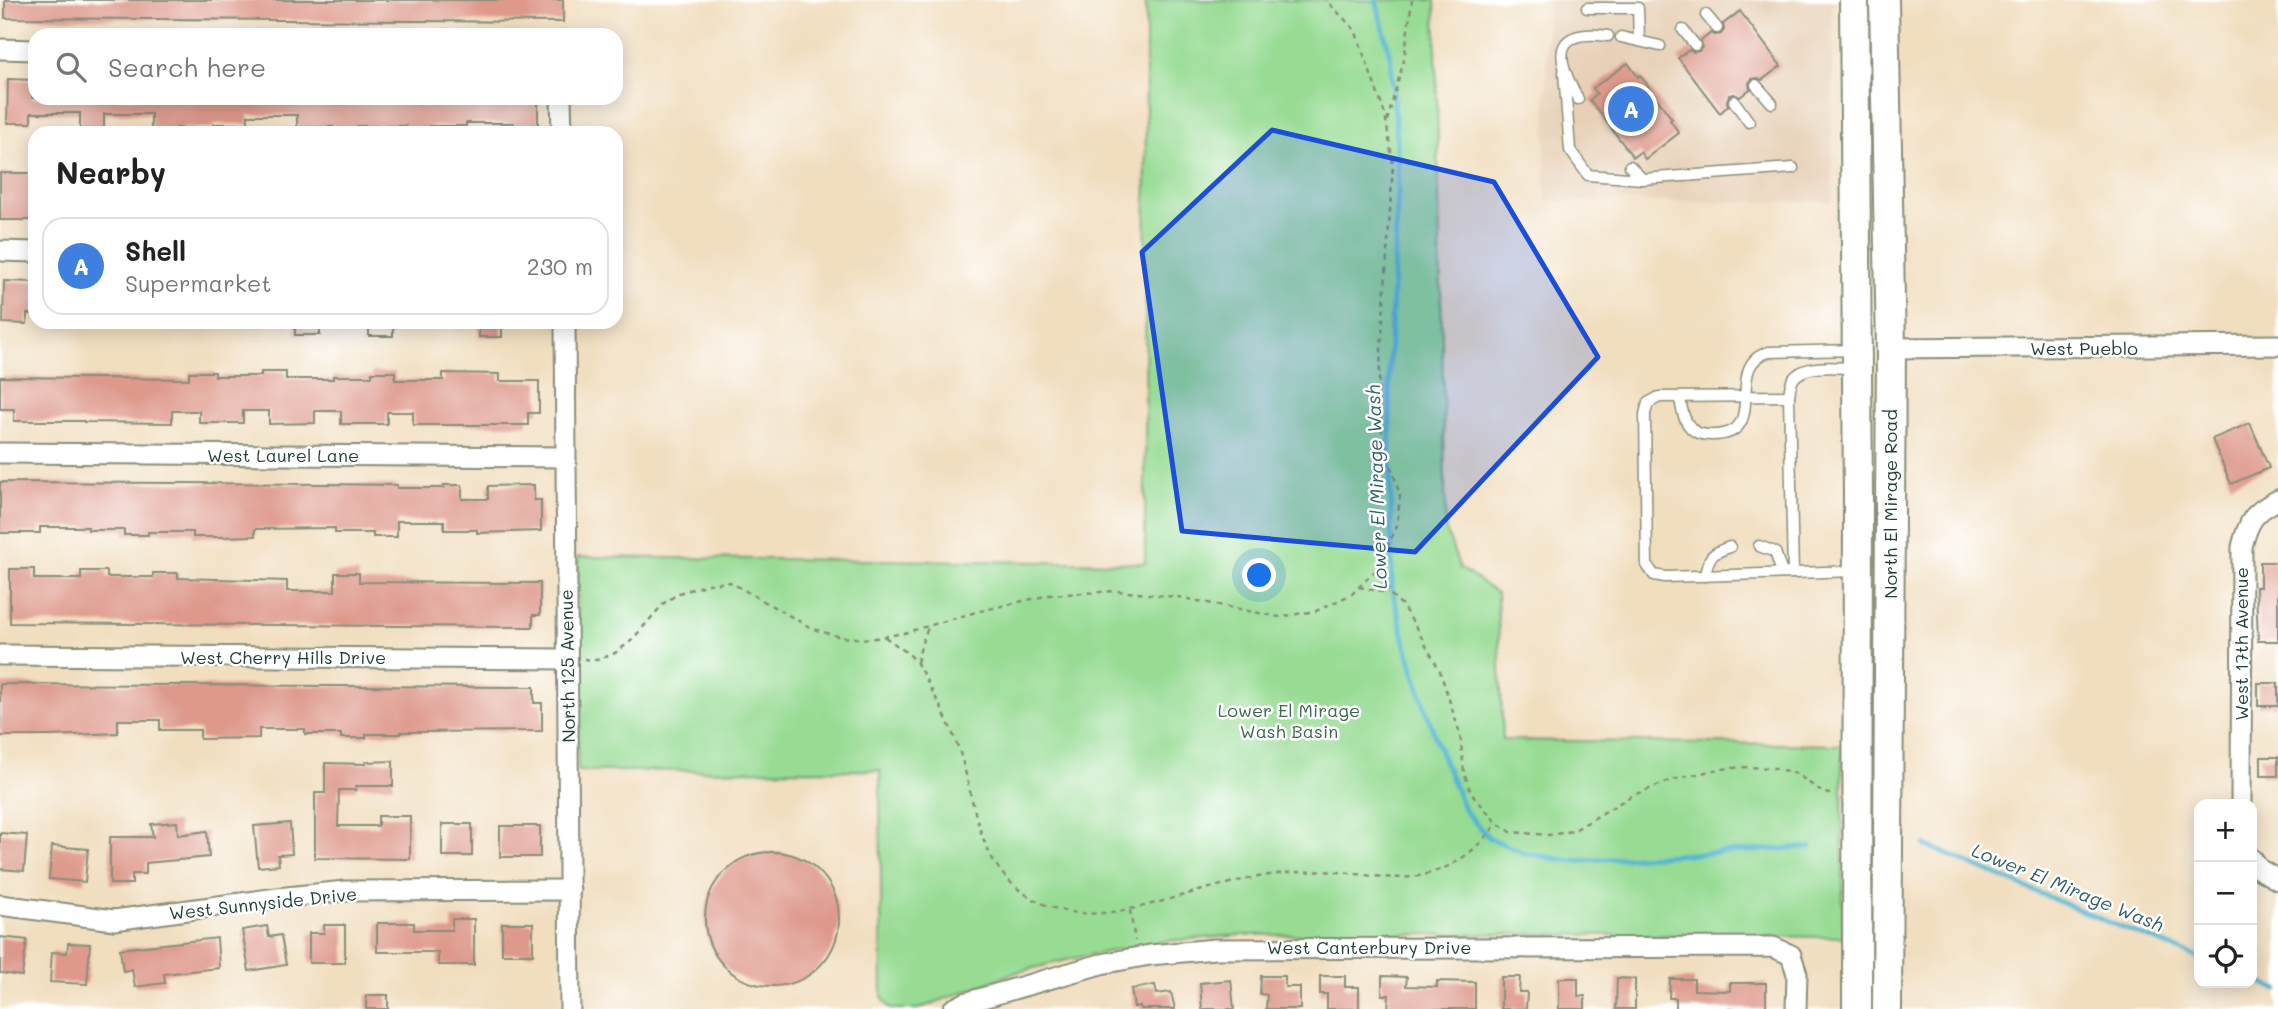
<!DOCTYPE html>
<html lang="en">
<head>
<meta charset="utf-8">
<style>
	body { margin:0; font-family:Mali,sans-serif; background:#f6f6f6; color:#222 }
	.controls { position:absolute; right:21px; bottom:21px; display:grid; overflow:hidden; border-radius:14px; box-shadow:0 4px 18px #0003 }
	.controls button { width:63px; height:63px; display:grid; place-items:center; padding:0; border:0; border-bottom:2px solid #e0e0e0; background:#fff; color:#222; font:35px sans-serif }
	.you { position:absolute; left:1260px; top:576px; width:24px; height:24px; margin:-18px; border:5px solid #fff; border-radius:50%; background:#1a73e8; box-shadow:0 0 0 10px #1a73e833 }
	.badge { display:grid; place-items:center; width:46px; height:46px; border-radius:50%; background:#c8321e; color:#fff; font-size:23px; font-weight:700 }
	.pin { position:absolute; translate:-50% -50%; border:4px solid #fff; box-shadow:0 2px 7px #0006 }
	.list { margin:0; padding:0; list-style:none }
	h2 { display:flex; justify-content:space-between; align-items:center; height:91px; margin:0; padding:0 28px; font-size:30px }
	h2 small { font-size:23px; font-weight:400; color:#767676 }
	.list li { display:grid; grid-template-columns:46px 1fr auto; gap:21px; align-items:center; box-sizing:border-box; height:98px; margin:0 14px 14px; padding:0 14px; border:2px solid #e0e0e0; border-radius:21px }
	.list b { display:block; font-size:26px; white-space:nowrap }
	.list p { margin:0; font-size:23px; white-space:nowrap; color:#767676 }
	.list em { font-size:23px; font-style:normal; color:#767676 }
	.icon { flex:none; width:38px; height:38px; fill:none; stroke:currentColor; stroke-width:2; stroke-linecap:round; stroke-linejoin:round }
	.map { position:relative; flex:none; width:2278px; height:1009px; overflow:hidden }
	.search { position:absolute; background:#fff; box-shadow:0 4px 18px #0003; left:28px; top:28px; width:595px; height:77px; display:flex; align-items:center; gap:18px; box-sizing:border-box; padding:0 24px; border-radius:21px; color:#767676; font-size:26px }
	.panel { position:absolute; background:#fff; box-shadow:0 4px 18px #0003; left:28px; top:126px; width:595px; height:203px; border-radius:21px }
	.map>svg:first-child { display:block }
	.built { fill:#e7d0b6 }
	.green { fill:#98dc94; stroke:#5c8c64; stroke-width:2 }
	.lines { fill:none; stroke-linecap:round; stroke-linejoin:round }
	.stream { stroke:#53b5d2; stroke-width:5 }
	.building { fill:#de998b }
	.service-casing { stroke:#888e7a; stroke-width:13 }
	.minor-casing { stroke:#888e7a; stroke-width:23 }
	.secondary-casing { stroke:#888e7a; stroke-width:32 }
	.path { stroke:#888e7a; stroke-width:2.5; stroke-dasharray:5 5; stroke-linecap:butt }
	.service { stroke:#fff; stroke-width:10 }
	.minor { stroke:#fff; stroke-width:19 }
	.secondary { stroke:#fff; stroke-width:28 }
	.marked { fill:#1d4ed8; fill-opacity:0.2; stroke:#1d4ed8; stroke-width:5; stroke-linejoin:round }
	.labels { text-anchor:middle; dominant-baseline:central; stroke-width:5; stroke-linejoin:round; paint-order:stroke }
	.street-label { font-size:18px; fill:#1f3d34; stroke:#fff }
	.park-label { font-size:18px; fill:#3d654c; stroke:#fff }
	.water-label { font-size:19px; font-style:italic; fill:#2f6163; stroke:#fff }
</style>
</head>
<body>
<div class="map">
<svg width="2278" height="1009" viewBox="0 0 2278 1009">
	<rect width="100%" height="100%" fill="#fff"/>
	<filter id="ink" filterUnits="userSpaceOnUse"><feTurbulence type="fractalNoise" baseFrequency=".0143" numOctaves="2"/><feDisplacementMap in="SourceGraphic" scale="14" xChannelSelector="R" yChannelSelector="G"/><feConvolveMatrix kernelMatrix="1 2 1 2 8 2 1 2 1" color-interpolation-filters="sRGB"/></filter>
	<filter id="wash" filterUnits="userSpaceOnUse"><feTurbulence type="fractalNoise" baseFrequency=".00686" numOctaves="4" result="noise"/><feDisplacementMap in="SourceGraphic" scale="28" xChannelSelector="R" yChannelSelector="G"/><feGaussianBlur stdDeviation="1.57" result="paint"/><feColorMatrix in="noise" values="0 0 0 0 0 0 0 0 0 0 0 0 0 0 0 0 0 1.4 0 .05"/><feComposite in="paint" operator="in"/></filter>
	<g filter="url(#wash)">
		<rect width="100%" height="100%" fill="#f1debf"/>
		<polygon class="built" points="1547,0 1832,0 1832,202 1545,201"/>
		<polygon class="green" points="1146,0 1435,0 1446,530 1460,568 1497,593 1503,740 1842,745 1843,937 1503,934 1243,935 1166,941 1079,957 1013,973 918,1009 890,1009 882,997 880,770 578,771 578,557 1145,563"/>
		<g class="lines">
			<g class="stream">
				<polyline points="1376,0 1390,55 1397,141 1398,189 1389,366 1392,589 1405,642 1423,701 1441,754 1465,811 1489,838 1525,853 1570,861 1811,847"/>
				<polyline points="1925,845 2113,924 2199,958"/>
				<polyline points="2252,978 2278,990"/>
			</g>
		</g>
		<g id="blocks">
			<g class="building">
				<polygon points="5,0 563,0 563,22 5,18"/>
				<polygon points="1740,11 1781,66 1762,80 1758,78 1752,79 1749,83 1750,89 1740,97 1734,94 1729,95 1727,101 1728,106 1720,113 1678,58 1689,50 1693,52 1699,51 1702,47 1701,41 1711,33 1715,35 1721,34 1724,30 1723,24"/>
				<polygon points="1628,63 1638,77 1640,75 1672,119 1670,120 1679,133 1645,159 1640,152 1633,157 1590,100 1597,94 1593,88"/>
				<polygon points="8,79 32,80 32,98 538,98 538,131 514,131 514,123 466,123 466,126 430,126 430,133 406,133 406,126 357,126 357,133 333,133 333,127 297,127 297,115 248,115 248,124 213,124 213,128 176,128 176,132 151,132 151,114 104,114 104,132 80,132 80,113 31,113 31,123 7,123"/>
				<rect x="0" y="173" width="35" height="47"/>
				<polygon points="4,281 35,282 35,314 27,314 27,324 3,323"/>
				<rect x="295" y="322" width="25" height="13"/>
				<rect x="369" y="322" width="24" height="14"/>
				<rect x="479" y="322" width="23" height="15"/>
				<polygon points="189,372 215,372 215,376 261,376 261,372 286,372 286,379 333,379 333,376 372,376 372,372 395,372 395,380 443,380 443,373 500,374 500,381 539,381 539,413 528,413 528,425 413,425 413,412 387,412 387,424 341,424 341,411 315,411 315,423 269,424 269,411 243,411 243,423 199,423 199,411 172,411 172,423 84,422 84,421 14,421 14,409 0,409 0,377 189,379"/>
				<polygon points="2250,423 2269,468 2231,484 2212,439"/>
				<polygon points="0,482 325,484 397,485 397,488 444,488 444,485 462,485 462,499 488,499 488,486 534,485 534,500 541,500 541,531 477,533 477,530 444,530 444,521 397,521 397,537 373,537 373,533 335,533 335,528 255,529 255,536 217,537 193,537 193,532 148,532 148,535 124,535 124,530 88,530 88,527 40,527 40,533 0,533"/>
				<polygon points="2260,562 2278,562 2278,641 2258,641 2256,587 2260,587"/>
				<polygon points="10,569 34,569 34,579 81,579 81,571 107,571 107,577 153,577 153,573 178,573 178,578 287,581 287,591 335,591 335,573 359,573 359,582 540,583 540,615 533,615 533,627 10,623"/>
				<rect x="2258" y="683" width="20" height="23"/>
				<polygon points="0,684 534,687 534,703 542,703 542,731 401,732 401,734 366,734 366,738 341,738 341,734 305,734 305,729 259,729 259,738 200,739 200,730 160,730 160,720 118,720 118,733 49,736 0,736"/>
				<rect x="2261" y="757" width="17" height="19"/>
				<polygon points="393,761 393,786 356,786 356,790 339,790 338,826 378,826 378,816 410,816 410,859 315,858 315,793 325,793 325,763 366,764 366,762"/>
				<polygon points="177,822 178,835 207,831 209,857 146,863 146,874 132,874 132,884 110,884 110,837 153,837 151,824"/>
				<polygon points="290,823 292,854 278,855 279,865 258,867 254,826"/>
				<rect x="442" y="824" width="30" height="32"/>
				<rect x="500" y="826" width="40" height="31"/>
				<polygon points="0,833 27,835 24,871 0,869"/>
				<polygon points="52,846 88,849 85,882 49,879"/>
				<circle cx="772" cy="919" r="67"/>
				<polygon points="452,919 474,919 474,965 438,965 438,952 377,952 377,923 414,923 414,930 452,930"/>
				<rect x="502" y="923" width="31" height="31"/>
				<polygon points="324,925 345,925 345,963 309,963 309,933 324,933"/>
				<polygon points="267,926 269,937 281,935 286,965 249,971 242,930"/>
				<polygon points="0,937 27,940 22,976 0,973"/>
				<polygon points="217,938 219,968 164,974 165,983 135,987 132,969 123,971 120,949"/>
				<polygon points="68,943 90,944 87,984 50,982 52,952 67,953"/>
				<polygon points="1261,976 1285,976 1285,987 1300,987 1300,1009 1266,1009 1267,995 1260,994"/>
				<polygon points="1320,976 1345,976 1345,987 1359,987 1359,1009 1327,1009 1327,994 1320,994"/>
				<polygon points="1382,976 1407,977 1406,986 1437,987 1437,981 1475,982 1475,1009 1388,1009 1389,995 1382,995"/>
				<polygon points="1501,977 1520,977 1519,992 1527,992 1526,1009 1501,1009"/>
				<polygon points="1559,978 1578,978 1578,996 1585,996 1585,1009 1559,1009"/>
				<polygon points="1617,978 1635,979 1635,1009 1616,1009"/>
				<polygon points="1670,979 1694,979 1694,990 1730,991 1730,983 1766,983 1766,1009 1676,1009 1676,998 1669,998"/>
				<polygon points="1231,980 1234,1009 1202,1009 1200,983"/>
				<polygon points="1155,985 1157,994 1171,992 1175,1009 1141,1009 1140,1006 1134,1007 1131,989"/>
				<rect x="366" y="995" width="22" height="14"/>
			</g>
		</g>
	</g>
	<g filter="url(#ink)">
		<use href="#blocks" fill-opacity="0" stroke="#888e7a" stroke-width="2"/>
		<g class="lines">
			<g class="service-casing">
				<g id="service">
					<polyline points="1587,8 1638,8 1639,40"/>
					<polyline points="1706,15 1717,28"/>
					<polyline points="1683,30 1695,45"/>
					<polyline points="1621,37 1660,46"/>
					<polyline points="1564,72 1570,150 1588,175 1642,179 1793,168"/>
					<polyline points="1756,85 1772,103"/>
					<path d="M1578 99C1556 59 1550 28 1608 36"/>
					<polyline points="1734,101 1749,122"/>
					<polyline points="1630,166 1642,179"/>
					<polyline points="1789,396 1659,397 1648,403 1645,414 1647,565 1654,575 1665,577 1857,571"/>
					<path d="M1680 397C1681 407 1683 420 1691 428 1696 434 1703 435 1711 435 1773 436 1721 365 1769 352L1855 350"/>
					<polyline points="1759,546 1775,552 1782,573"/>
					<path d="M1793 573 1789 396C1790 389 1790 380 1797 375 1810 364 1837 368 1854 368"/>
					<path d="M1705 576C1708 557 1711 553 1730 547"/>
				</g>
			</g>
			<g class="minor-casing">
				<g id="minor">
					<polyline points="0,49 35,50"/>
					<polyline points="561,98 562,133"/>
					<polyline points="0,251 35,252"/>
					<polyline points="565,322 570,1009"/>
					<polyline points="1891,348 2278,345"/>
					<polyline points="0,453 565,457"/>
					<polyline points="0,655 567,659"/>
					<path d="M2241 804 2242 547C2248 522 2253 512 2278 500"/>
					<polyline points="2252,859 2259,869 2278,880"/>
					<polyline points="0,905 114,920 277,898 345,891 570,890"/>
					<polyline points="953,1009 965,1003 1101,964 1150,955 1215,949 1773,947 1791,955 1797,974 1796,1009"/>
				</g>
			</g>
			<g class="secondary-casing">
				<g id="secondary">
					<polyline points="1854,0 1858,496 1857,1009"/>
					<polyline points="1884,0 1891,348 1887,1009"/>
				</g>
			</g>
			<g class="path">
				<polyline points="1387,121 1404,60 1412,0"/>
				<polyline points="1383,556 1389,593 1401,604 1414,624 1440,671 1460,734 1464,772 1471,793 1497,823 1511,832 1549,835 1573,831 1631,796 1672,780 1714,770 1742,767 1775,768 1797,774 1823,793 1830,794"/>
				<polyline points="1359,587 1389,593"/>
				<path d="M885 637 909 654 917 663C929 686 943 709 953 734 975 784 971 851 1017 888 1070 930 1127 911 1184 895 1221 885 1260 874 1299 872 1318 871 1338 871 1357 874 1383 877 1405 881 1430 873 1459 865 1480 846 1497 823"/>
				<polyline points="584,659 597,660 615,653 631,641 664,603 679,593 708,584 730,582 813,629 841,637 870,639 904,633 976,612 1049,595 1117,591 1178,597 1279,617 1316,611 1352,594 1377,569 1397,525 1400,497 1382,432 1378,397 1393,164 1385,114 1355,30 1326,0"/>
				<polyline points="917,662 923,639 929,626"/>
				<polyline points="1130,910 1135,941"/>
			</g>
			<use href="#service" class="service"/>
			<use href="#minor" class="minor"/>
			<use href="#secondary" class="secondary"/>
		</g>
	</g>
	<path class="marked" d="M1272 130 1494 182 1598 357 1415 552 1182 531 1142 252Z"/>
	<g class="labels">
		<g class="street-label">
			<text x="2084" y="348">West Pueblo</text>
			<text x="283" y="455">West Laurel Lane</text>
			<text transform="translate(1890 504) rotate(-90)">North El Mirage Road</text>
			<text transform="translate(2241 644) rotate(-90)">West 17th Avenue</text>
			<text x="283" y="657">West Cherry Hills Drive</text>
			<text transform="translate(567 666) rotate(-91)">North 125 Avenue</text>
			<text transform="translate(263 903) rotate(-6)">West Sunnyside Drive</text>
			<text x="1369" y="947">West Canterbury Drive</text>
		</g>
		<g class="park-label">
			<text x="1289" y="710">Lower El Mirage<tspan x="1289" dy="21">Wash Basin</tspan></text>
		</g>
		<g class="water-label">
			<text transform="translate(1376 487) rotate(-92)">Lower El Mirage Wash</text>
			<text transform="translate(2068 887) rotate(22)">Lower El Mirage Wash</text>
		</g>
	</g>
</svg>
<div class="controls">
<button>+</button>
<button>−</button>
<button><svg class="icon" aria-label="locate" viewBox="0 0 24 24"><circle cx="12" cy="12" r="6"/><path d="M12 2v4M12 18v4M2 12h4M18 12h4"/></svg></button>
</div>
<div class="you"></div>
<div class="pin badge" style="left:1631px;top:109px;background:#3f7fe0">A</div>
<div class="search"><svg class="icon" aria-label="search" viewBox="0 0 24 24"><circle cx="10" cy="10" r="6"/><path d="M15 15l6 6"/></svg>Search here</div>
<section class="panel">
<h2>Nearby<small></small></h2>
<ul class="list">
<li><span class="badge" style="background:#3f7fe0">A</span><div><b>Shell</b><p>Supermarket</p></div><em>230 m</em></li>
</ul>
</section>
</div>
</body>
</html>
